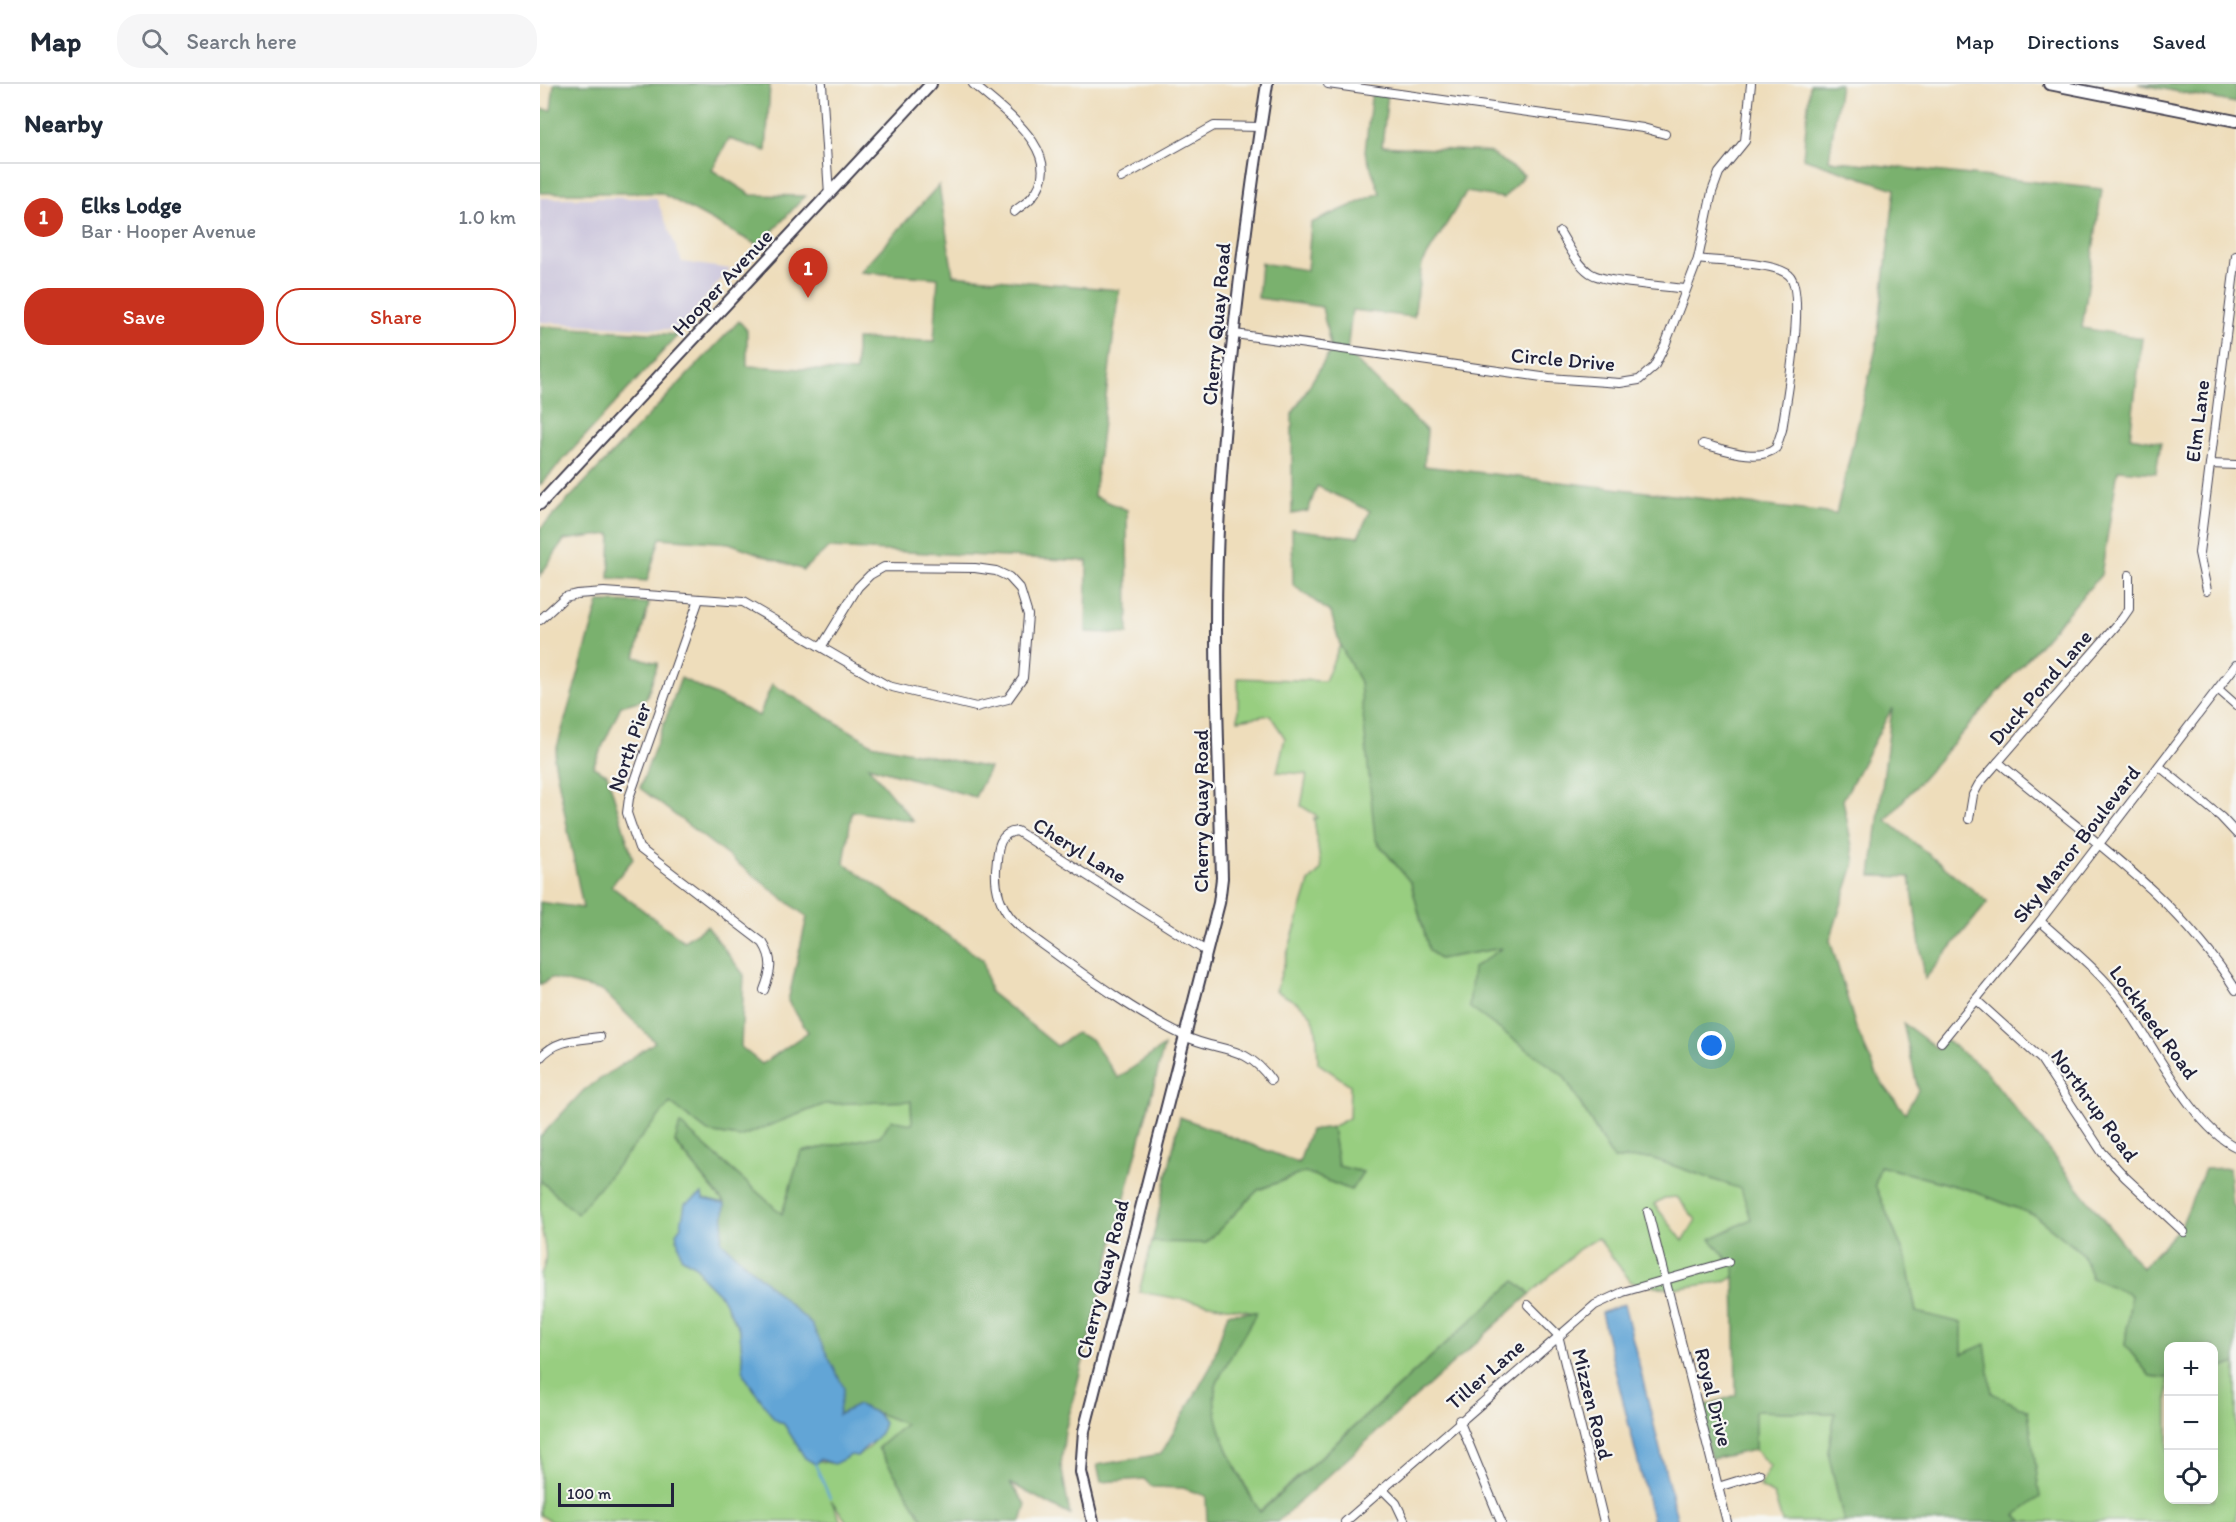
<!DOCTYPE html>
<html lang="en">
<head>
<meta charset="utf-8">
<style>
	body { margin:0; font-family:Itim,sans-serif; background:#f6f6f7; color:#1f2937 }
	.controls { position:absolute; right:18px; bottom:18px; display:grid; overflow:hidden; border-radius:12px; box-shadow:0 3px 15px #0003 }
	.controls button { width:54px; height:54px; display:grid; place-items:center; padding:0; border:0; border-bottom:2px solid #e0e1e3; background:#fff; color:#1f2937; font:30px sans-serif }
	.scale { position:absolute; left:18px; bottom:15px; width:116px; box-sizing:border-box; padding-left:6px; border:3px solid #22223b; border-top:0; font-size:16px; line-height:21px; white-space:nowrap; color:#22223b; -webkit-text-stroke:4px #f6f6f2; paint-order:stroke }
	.you { position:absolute; left:1172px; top:962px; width:21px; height:21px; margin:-15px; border:4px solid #fff; border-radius:50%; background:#1a73e8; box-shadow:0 0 0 9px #1a73e833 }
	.badge { display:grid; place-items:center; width:39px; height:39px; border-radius:50%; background:#c8321e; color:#fff; font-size:20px; font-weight:700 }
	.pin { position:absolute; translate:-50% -50px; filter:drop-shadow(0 2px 3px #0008) }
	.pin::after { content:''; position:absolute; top:32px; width:21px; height:18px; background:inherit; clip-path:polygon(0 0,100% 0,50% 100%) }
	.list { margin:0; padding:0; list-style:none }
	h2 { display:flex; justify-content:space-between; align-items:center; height:78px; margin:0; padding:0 24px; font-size:26px }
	h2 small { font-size:20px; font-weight:400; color:#747a83 }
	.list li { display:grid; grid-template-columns:39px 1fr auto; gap:18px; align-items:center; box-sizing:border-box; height:108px; padding:0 24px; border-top:2px solid #e0e1e3 }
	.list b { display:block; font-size:22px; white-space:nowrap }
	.list p { margin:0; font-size:20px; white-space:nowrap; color:#747a83 }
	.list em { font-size:20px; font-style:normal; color:#747a83 }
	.actions { display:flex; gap:12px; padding:18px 24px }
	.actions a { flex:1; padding:14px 0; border:2px solid #c8321e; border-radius:24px; text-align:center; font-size:21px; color:#c8321e }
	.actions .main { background:#c8321e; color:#fff }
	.icon { flex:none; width:33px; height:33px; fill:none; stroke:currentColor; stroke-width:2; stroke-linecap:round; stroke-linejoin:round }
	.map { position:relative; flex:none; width:1696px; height:1438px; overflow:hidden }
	header { display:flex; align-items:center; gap:36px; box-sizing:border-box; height:84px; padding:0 30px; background:#fff; border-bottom:2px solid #e0e1e3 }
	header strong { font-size:28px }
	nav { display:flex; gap:33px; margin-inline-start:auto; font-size:21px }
	.search { width:420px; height:54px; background:#f6f6f7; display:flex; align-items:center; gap:15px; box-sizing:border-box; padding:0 21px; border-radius:24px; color:#747a83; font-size:22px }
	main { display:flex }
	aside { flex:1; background:#fff }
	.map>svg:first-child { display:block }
	.industrial { fill:#c6c0d9 }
	.green { fill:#98ce80; stroke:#5d785e; stroke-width:1.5; fill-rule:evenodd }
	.forest { fill:#7ab16e; stroke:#4e6a54; stroke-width:1.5 }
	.water { fill:#62a5d6; stroke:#426488; stroke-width:1.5 }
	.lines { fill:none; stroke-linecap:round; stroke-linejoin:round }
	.stream { stroke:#62a5d6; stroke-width:2 }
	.street-casing { stroke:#413e4e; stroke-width:10 }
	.secondary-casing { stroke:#413e4e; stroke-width:14 }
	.street { stroke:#fff; stroke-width:8 }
	.secondary { stroke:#fff; stroke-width:10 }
	.labels { text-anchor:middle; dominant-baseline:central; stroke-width:4.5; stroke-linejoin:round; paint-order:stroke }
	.street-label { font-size:21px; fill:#22223b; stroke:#f6f6f2 }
</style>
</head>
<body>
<header>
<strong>Map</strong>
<div class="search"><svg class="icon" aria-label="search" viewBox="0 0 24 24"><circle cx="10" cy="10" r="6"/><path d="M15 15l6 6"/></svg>Search here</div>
<nav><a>Map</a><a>Directions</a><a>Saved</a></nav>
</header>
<main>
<aside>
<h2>Nearby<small></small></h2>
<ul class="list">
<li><span class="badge">1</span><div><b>Elks Lodge</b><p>Bar · Hooper Avenue</p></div><em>1.0 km</em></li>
</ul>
<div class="actions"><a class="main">Save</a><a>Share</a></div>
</aside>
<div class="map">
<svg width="1696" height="1438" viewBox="0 0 1696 1438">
	<rect width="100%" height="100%" fill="#f6f6f2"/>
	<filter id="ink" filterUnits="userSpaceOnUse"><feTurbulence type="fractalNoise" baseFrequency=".0167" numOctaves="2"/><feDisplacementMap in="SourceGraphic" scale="12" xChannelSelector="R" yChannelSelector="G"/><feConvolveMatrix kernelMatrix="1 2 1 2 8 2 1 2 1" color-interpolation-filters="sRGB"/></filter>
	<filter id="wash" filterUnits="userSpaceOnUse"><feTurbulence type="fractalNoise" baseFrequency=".008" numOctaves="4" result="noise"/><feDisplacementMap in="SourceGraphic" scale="24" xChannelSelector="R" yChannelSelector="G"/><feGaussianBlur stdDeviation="1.35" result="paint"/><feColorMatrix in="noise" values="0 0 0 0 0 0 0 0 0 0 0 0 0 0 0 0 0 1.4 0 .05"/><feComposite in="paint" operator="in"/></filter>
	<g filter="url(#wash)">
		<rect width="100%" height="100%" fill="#edb"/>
		<polygon class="industrial" points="0,114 116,114 142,178 190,185 138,246 0,238"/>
		<g class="green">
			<path d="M800 561 820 598 837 758 871 799 889 866 899 875 963 864 930 923 1024 992 1073 1075 1111 1074 1180 1098 1313 1122 1187 1197 1133 1205 1091 1198 1058 1154 1039 1165 990 1210 975 1197 719 1428C704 1397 666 1337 676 1302 682 1284 706 1247 716 1228L599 1208 612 1158 666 1159 718 1106 765 1088 811 1106 823 1088 798 1082 792 1043 809 1034 810 1001 778 979C776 931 779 930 736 907L769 798 781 786 774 734H777L776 731 761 722 767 690 737 688 745 654 730 631 698 636V594L785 597ZM1137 1113 1156 1136 1143 1157 1114 1120 1124 1114Z"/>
			<path d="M371 1017 372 1040 340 1052 261 1068 242 1130 140 1040 135 1059 185 1120 163 1115 162 1111 141 1173 157 1183 162 1193 182 1213 200 1247 204 1291 234 1335 244 1340 265 1374 294 1380 311 1371 317 1372 330 1363 343 1339 337 1329 366 1340 338 1364 385 1438H307L291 1416 301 1438H12L0 1431V1190C12 1175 1 1152 0 1134 0 1122 0 1109 0 1096L37 1129 130 1019 168 1048 199 1053 285 1020Z"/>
			<polygon points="1340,1082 1430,1106 1494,1131 1542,1169 1552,1194 1591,1211 1585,1261 1610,1292 1628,1294 1628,1416 1674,1416 1674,1287 1696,1279 1696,1438 1483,1438 1475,1431 1500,1413 1452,1309 1421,1271 1422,1239 1376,1228 1366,1175 1335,1101"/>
			<polygon points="1214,1327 1295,1329 1288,1368 1304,1438 1242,1438 1234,1411 1220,1403 1230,1382 1215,1366"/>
		</g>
		<g class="forest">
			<polygon points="14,0 230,0 226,67 189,55 172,86 211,111 265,112 219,162 121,109 0,109 0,25 11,26"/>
			<polygon points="1270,0 1300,0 1289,76 1562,105 1542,244 1602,254 1590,353 1621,358 1616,389 1578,386 1561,491 1346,736 1448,818 1385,895 1370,793 1331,792 1352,624 1303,716 1315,778 1290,856 1316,944 1339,995 1365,1029 1378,1006 1363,939 1398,965 1401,958 1406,956 1444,985 1602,1184 1641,1142 1665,1085 1689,1084 1692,1121 1696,1124 1696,1279 1674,1287 1674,1262 1628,1262 1628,1294 1610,1292 1585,1261 1591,1211 1552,1194 1542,1169 1494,1131 1430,1106 1340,1082 1335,1101 1366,1175 1376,1228 1422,1239 1422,1270 1445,1260 1452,1309 1488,1327 1500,1413 1476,1431 1483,1438 1304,1438 1288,1368 1295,1329 1215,1327 1215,1366 1171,1375 1158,1324 1196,1311 1194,1183 1170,1155 1211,1135 1201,1105 1111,1074 1073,1075 1024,992 929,923 933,884 962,864 899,875 889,866 871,799 835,755 820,598 800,561 791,529 753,501 752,445 818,453 830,427 777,402 768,427 752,430 752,330 791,266 782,223 718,214 721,179 767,186 771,139 840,109 825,68 832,6 848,9 842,62 949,68 984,91 964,114 926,108 882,180 874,233 812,226 807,268 887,347 884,382 1296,430 1336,264 1355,105 1263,74"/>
			<polygon points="1598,0 1696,0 1696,19"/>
			<polygon points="399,101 413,191 579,206 554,412 587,426 588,550 546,548 547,477 288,464 263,486 189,459 120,454 107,497 69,494 71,450 24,456 0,492 0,445 199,237 207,246 207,282 316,288 316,255 394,257 398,194 320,188"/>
			<polygon points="0,242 138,251 0,401"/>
			<polygon points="59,518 109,519 95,573 118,579 106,615 81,622 53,683 67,690 93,775 71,802 144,857 167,842 204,891 201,963 222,980 268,948 248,917 267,833 100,704 141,594 219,632 232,600 332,660 450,684 435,713 328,682 373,737 312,727 304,779 443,876 450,908 517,962 536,949 551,955 578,994 624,962 525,1347 521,1381 530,1431 470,1399 486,1421 481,1438 385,1438 338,1364 365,1340 318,1321 298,1331 272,1241 181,1157 185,1120 135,1058 140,1040 242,1130 261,1068 340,1052 351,1036 372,1040 371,1017 285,1020 199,1053 168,1048 130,1019 37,1130 0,1096 0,1053 44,1006 115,958 63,907 11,894 0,901 0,818 43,824 14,674"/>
			<polygon points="640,1033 759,1079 770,1046 792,1043 798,1082 823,1088 811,1106 765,1088 718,1106 666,1159 612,1158"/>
			<path d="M975 1197 990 1210 737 1438H667L666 1412 643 1404 612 1403 604 1395 561 1398 557 1381 621 1370 671 1282 688 1229 717 1228C707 1247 682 1284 676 1302 667 1334 703 1401 720 1428Z"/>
		</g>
		<g class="water">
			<path d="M162 1110 163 1115 185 1120 181 1157 272 1241 304 1304 298 1331 318 1321 337 1329 344 1339C340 1356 327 1360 317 1372L311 1371 294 1380 280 1375 275 1380 265 1374 244 1340 234 1335 204 1291 200 1247 182 1213 162 1193 157 1183 141 1173 136 1149 141 1142 145 1120Z"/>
			<polygon points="1084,1220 1138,1438 1113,1438 1061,1229"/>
		</g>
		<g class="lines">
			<polyline class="stream" points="275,1380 290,1414"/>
		</g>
	</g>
	<g filter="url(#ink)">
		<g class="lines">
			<g class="street-casing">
				<g id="street">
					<polyline points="282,0 289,111"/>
					<path d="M433 0C461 25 529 70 492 113 487 119 479 123 474 128"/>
					<polyline points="788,0 1103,44 1125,50"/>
					<polyline points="581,94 674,42 720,43"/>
					<path d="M1020 148C1028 161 1037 180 1050 189 1065 199 1125 202 1146 205"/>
					<path d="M1158 175C1178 178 1235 178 1249 191 1267 208 1246 319 1242 346L1236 364C1218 379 1183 365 1163 360"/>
					<polyline points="695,250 1009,294 1080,299 1099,296 1114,283 1125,261 1158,175 1172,108 1179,89 1205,57 1211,0"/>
					<polyline points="1670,380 1696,381"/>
					<polyline points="1667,506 1659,469 1696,172"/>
					<path d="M159 515 89 714 87 729 99 764 223 859C234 876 231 888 224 906"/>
					<polyline points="0,536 25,513 37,510 64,508 203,518 348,602 436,623 468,615 483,594 488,531 480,505 469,493 456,487 435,484 344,483 330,491 318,503 282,562"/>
					<polyline points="1678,605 1696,621"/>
					<path d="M1458 678C1544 751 1635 809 1696 906"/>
					<polyline points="1619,682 1681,733 1696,749"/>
					<polyline points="1429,735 1433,711 1439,700 1582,535 1589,525 1589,491"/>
					<path d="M1500 837C1529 863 1561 888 1584 920 1612 958 1653 1044 1696 1063"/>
					<path d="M666 867 477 747C456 749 458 770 456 786 455 803 460 820 470 833 482 847 498 857 513 868 554 898 598 930 644 952 680 969 705 959 731 996"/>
					<polyline points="1436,916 1501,975 1562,1068 1585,1093 1644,1148"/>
					<polyline points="1401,958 1500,837 1696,581"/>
					<path d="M0 974C16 955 37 956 60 953"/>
					<polyline points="1108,1128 1187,1438"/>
					<polyline points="988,1221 1018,1251 1064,1438"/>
					<polyline points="919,1336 961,1438"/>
					<polyline points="1178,1403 1220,1390"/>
					<polyline points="842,1405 856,1419 865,1438"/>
					<polyline points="805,1438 1055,1221 1083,1208 1188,1178"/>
				</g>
			</g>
			<g class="secondary-casing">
				<g id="secondary">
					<polyline points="1509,0 1696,37"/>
					<polyline points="0,420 391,0"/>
					<path d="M553 1438 541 1388 544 1347 679 819 682 794C679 671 672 547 679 425 687 283 705 141 727 0"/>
				</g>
			</g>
			<use href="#street" class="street"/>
			<use href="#secondary" class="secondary"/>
		</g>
	</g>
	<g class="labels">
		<g class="street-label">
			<text transform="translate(182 198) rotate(-47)">Hooper Avenue</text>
			<text transform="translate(676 240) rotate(-85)">Cherry Quay Road</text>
			<text transform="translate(1023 275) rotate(5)">Circle Drive</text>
			<text transform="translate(1657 337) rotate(-83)">Elm Lane</text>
			<text transform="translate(1500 603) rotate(-49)">Duck Pond Lane</text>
			<text transform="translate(89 663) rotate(-71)">North Pier</text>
			<text transform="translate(660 727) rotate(-90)">Cherry Quay Road</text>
			<text transform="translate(1536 760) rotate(-52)">Sky Manor Boulevard</text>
			<text transform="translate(540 766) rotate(32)">Cheryl Lane</text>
			<text transform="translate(1614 938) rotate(54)">Lockheed Road</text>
			<text transform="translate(1555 1021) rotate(54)">Northrup Road</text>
			<text transform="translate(562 1195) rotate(-76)">Cherry Quay Road</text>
			<text transform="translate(945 1290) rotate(-41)">Tiller Lane</text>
			<text transform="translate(1174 1313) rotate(76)">Royal Drive</text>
			<text transform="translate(1053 1320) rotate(76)">Mizzen Road</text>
		</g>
	</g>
</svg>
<div class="controls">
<button>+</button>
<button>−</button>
<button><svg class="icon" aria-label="locate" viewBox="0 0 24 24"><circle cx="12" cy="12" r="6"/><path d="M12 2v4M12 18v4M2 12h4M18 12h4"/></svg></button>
</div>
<div class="scale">100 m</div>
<div class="you"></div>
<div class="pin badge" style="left:268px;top:214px">1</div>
</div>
</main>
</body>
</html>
